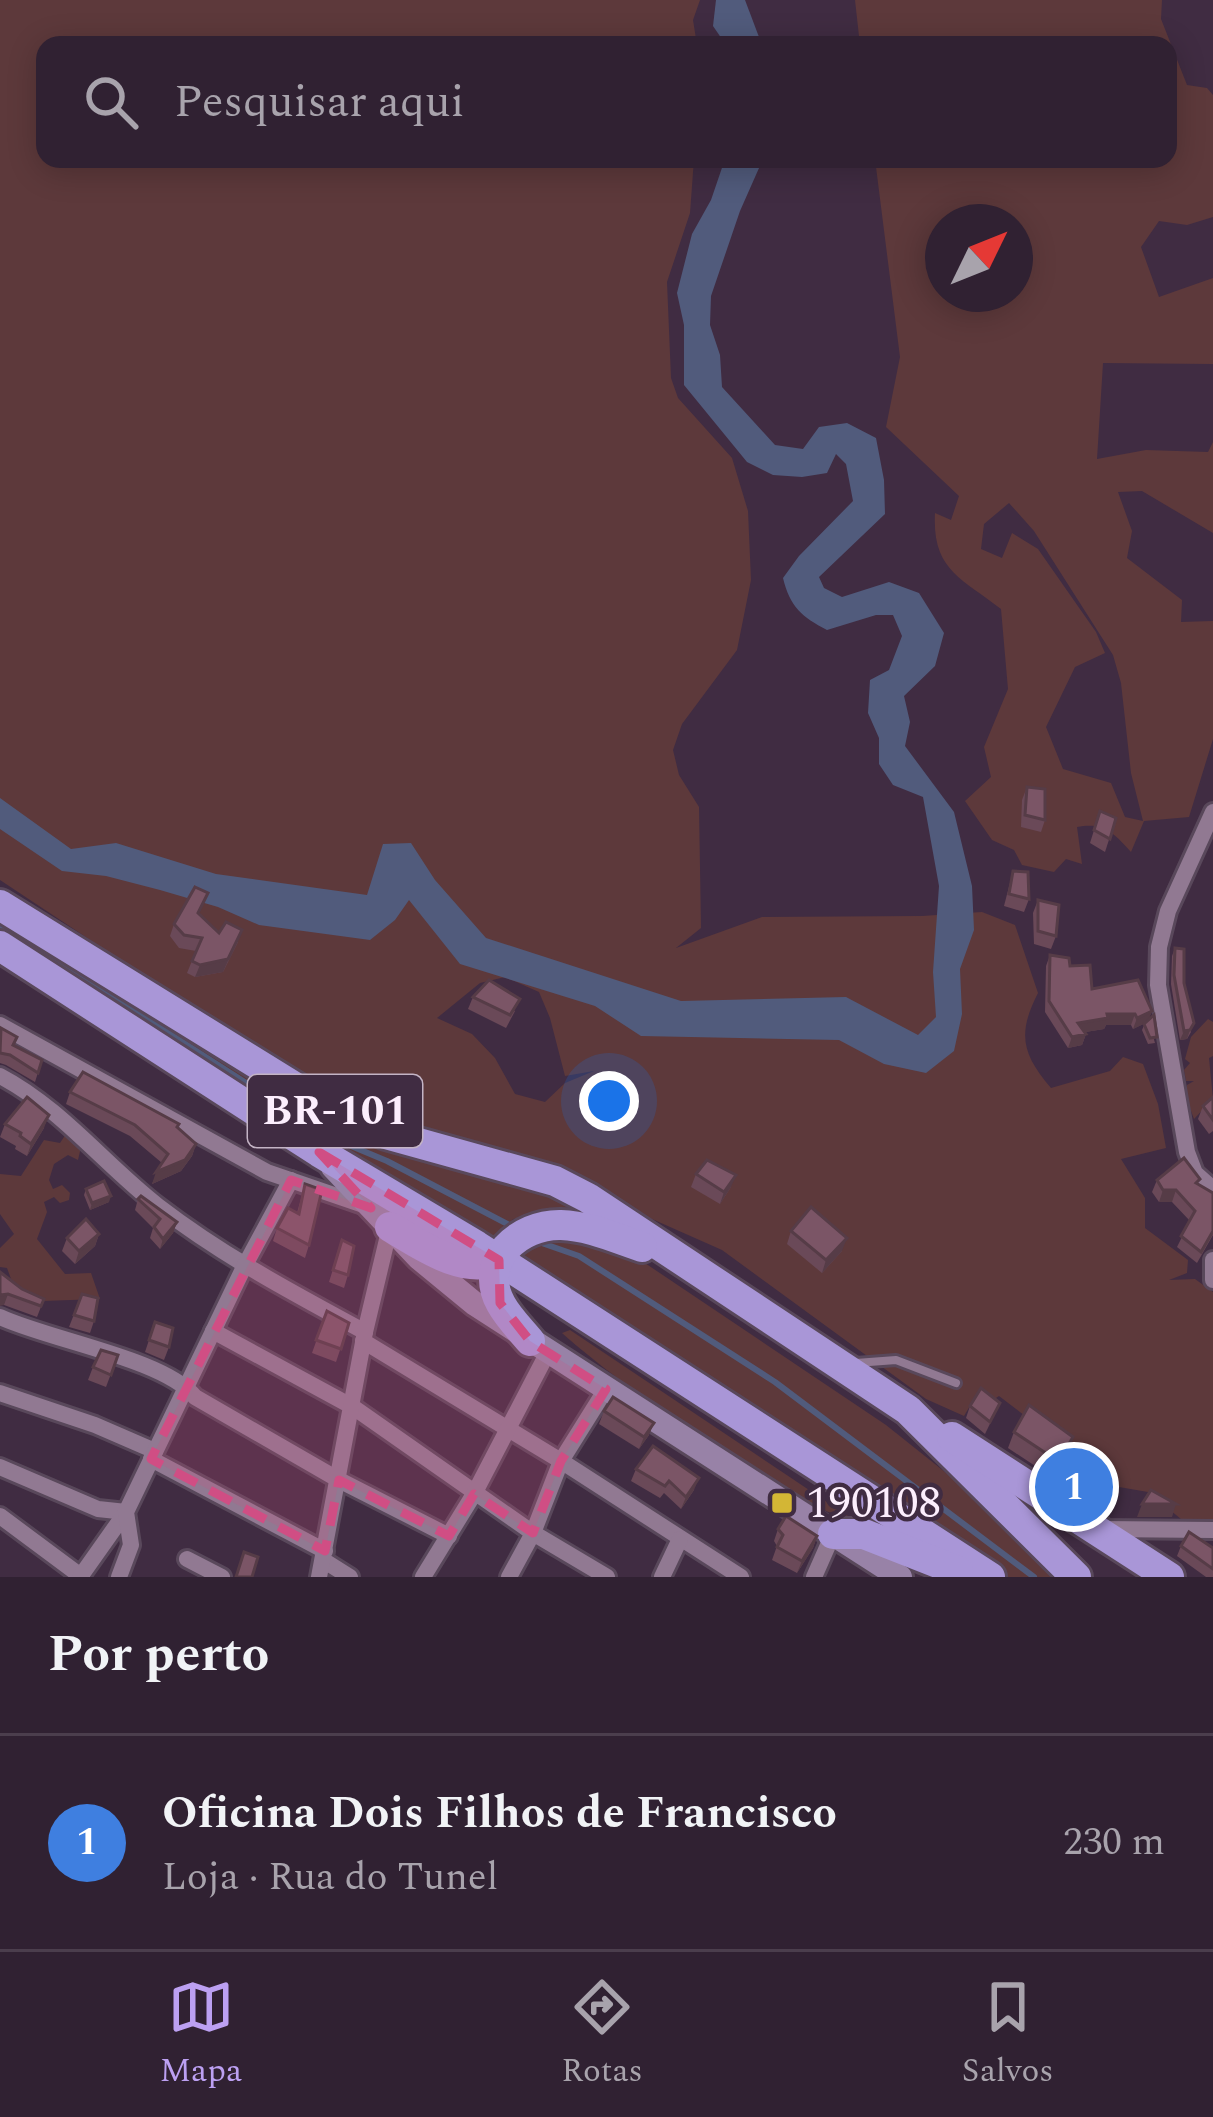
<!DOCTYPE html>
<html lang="pt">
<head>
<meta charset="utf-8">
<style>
	body { margin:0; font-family:Spectral,serif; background:#3c2e3e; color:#f1f3f6 }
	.compass { position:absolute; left:925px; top:204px; width:108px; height:108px; border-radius:50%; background:#302132; box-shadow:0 6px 30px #0003; rotate:47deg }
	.you { position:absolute; left:609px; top:1101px; width:42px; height:42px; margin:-30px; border:9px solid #fff; border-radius:50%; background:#1a73e8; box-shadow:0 0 0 18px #1a73e833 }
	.badge { display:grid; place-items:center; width:78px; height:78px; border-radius:50%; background:#bca0f2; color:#fff; font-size:39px; font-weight:700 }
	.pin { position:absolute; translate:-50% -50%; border:6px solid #fff; box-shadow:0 3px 12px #0006 }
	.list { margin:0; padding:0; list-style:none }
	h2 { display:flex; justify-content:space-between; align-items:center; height:156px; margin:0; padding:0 48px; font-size:51px }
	h2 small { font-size:39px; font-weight:400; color:#a8a3ac }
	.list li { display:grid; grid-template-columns:78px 1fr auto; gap:36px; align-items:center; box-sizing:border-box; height:216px; padding:0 48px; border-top:3px solid #4b3e4d }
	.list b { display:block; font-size:45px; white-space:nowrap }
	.list p { margin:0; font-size:39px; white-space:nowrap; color:#a8a3ac }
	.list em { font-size:39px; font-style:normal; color:#a8a3ac }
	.icon { flex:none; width:66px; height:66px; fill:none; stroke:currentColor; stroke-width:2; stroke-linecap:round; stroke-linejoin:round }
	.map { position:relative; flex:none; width:1213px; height:1577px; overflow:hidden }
	.search { position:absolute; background:#302132; box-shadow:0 6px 30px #0003; left:36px; right:36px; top:36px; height:132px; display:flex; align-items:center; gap:30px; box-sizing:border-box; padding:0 42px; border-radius:24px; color:#a8a3ac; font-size:45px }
	.sheet { height:372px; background:#302132 }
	nav { display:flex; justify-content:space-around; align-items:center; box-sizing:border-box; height:168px; border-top:3px solid #4b3e4d; background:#302132; font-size:33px; color:#a8a3ac }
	nav a { display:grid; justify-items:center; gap:6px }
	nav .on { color:#bca0f2 }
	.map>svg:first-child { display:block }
	.green { fill:#5d393b; fill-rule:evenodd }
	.water { fill:#515b7c }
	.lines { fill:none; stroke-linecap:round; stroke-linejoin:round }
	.stream { stroke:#515b7c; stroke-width:6 }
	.lane-casing { stroke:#59485b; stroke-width:14 }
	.street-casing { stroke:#59485b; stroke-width:22 }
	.secondary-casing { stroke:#59485b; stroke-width:30 }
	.highway-casing { stroke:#59485b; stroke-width:36 }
	.lane { stroke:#917992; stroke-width:8 }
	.street { stroke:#917992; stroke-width:16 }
	.secondary { stroke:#9882a7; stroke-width:24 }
	.highway { stroke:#a996d7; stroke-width:30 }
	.wall { fill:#6a4958 }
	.shaded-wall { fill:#563c47 }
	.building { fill:#7b5566; stroke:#563c47; stroke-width:3 }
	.marked { fill:#d04e84; fill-opacity:0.2; stroke:#d04e84; stroke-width:9; stroke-dasharray:24 15; stroke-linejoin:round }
	.poi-dot { fill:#d3b635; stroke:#402c42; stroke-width:4.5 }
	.labels { text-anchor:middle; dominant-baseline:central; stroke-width:9; stroke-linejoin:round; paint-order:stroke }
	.shield { fill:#402c42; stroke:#c4b4c5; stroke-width:3 }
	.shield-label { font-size:42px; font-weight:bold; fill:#fceefd }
	.poi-label { font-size:45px; fill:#fceefd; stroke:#402c42; text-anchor:start }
</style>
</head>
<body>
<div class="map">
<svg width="1213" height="1577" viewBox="0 0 1213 1577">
	<rect width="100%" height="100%" fill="#402c42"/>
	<g class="green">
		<path d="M0 0H700L693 20 697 45H45V159H694L690 213 667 282 671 378 678 398 732 458 748 511 751 580 737 650 682 724 673 750 679 775 699 807 701 928 676 948 762 917 922 916 982 912 1015 925 1038 993C1017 1034 1022 1054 1051 1088L1110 1071 1123 1057 1143 1064 1158 1104 1166 1148 1121 1159 1145 1198V1228L1188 1260 1187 1273 1169 1280 1195 1279 1213 1292V1519H1181L1148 1492 1119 1487 999 1396 990 1402 977 1394 964 1416 926 1399 722 1250 643 1215 588 1184 380 1120 289 1072 0 880ZM505 977 539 992 550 1018 565 1076 594 1071 565 1083 545 1102 515 1094 495 1058 472 1034 437 1018 480 983Z"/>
		<path d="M855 0H1162L1161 19 1187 85 1207 88 1213 95V217L1187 225 1159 221 1141 247 1159 297 1213 278V364L1103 363 1097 459 1146 450 1208 452 1213 442V533L1142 491 1118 492 1132 531 1127 558 1182 600 1181 622 1213 621V739L1189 817 1144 821 1131 852C1114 833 1104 822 1077 827L1082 864 1066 859 1054 872 1022 865 1014 850 992 840 965 801 991 777 984 747 1008 689 1001 609C961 578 932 570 935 513L951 520 959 496 886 427 900 357 875 159H1168V45H860ZM943 222H1015V294H943ZM1009 503 1034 531 1113 655 1121 683 1131 773 1143 821 1125 817 1111 783 1063 769 1046 727 1075 667 1105 653 1096 632 1038 549 1012 533 1002 558 981 549 984 524Z"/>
		<polygon points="0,919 301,1109 341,1129 426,1161 585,1207 637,1240 541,1216 513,1219 494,1248 0,934"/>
		<polygon points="1208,1019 1213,1022 1213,1056 1209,1058 1213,1099 1194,1119 1187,1100 1187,1085 1194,1081 1186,1081 1184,1070 1190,1063 1185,1059 1191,1037"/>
		<polygon points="72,1125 81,1147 78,1160 68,1155 54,1164 49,1180 53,1189 62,1185 70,1193 69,1200 60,1203 54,1197 44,1202 47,1212 37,1239 65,1274 91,1273 100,1299 42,1301 17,1295 7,1268 0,1267 0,1248 14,1234 0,1214 0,1174 21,1176 44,1140 60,1143"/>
		<polygon points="561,1235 627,1251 886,1425 965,1488 1055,1577 1007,1577 514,1257 521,1243"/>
		<path d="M570 1330 848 1516C799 1517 604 1372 562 1333Z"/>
	</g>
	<g class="water">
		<polygon points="716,0 745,0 762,45 726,45 713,26"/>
		<path d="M725 159H763L740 211 711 296 710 325 720 355 722 387 775 445 803 449 819 427 847 423 876 438 884 480 885 514 819 577 824 588 842 597 889 582 919 593 944 633 935 666 904 696 910 722 905 746 954 812 972 886 974 930 960 969 962 1014 954 1051 926 1073 884 1064 839 1040 641 1036 595 1006 460 964 409 900 395 920 370 940 259 925 218 907 160 890 106 876 62 871 0 829V798L71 849 116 843 216 874 367 895 383 844 411 843 435 880 486 938 681 1001 846 997 918 1035 936 1017 933 972 939 886 923 797 893 785 879 764V738L868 713 870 680 889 670 902 636 893 615H876L827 630C802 617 790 607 783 578L799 556 853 501 846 464 836 454 827 473 802 477 773 475 747 462 684 385V325L677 293 692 234 711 200Z"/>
	</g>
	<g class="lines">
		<g class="stream">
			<polyline points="0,925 332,1138 387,1161 513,1227"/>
			<polyline points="536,1241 579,1256 775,1382 1034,1577"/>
		</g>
		<g class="lane-casing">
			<polyline id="lane" points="856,1363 896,1360 956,1383"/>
		</g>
		<g class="street-casing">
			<g id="street">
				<polyline points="1213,812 1168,911 1159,947 1158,985 1187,1152 1195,1173 1213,1189"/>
				<polyline points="0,1025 267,1172 369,1207"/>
				<path d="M0 1076C61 1108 104 1164 158 1206 223 1256 293 1293 365 1332"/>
				<polyline points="1213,1260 1213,1280"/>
				<path d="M0 1317C49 1340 165 1359 195 1397L339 1480 449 1536"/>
				<polyline points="213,1331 353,1407 533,1533 607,1577"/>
				<polyline points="363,1341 561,1461 741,1577"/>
				<polyline points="0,1393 95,1425 155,1451"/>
				<polyline points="151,1459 325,1551"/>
				<polyline points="0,1467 98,1509 126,1512"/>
				<polyline points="0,1516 82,1577"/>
				<polyline points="1100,1529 1213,1530"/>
				<polyline points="187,1559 222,1577"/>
				<polyline points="323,1560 350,1577"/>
				<polyline points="80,1577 126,1512"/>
				<polyline points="119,1577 131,1545 126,1512 244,1267 291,1180"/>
				<polyline points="319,1577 365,1332 390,1227"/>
				<polyline points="423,1577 474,1494 548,1352"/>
				<polyline points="509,1577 533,1533 561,1461 606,1389"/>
				<polyline points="662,1577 680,1539"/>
				<polyline points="814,1577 833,1534"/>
			</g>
		</g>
		<g class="secondary-casing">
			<polyline id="secondary" points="333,1167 419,1258 475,1304 900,1577"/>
		</g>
		<g class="highway-casing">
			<g id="highway">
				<polyline points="0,905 327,1107 386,1134 555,1181 588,1198 908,1410 1076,1577"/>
				<polyline points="0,946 319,1152 477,1246 990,1577"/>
				<path d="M390 1227C421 1245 463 1276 499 1260"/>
				<path d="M530 1341C520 1329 508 1317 501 1304 477 1261 519 1224 561 1225 589 1226 615 1238 642 1247"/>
				<polyline points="952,1437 1169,1577"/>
				<polyline points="833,1534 864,1534 958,1571"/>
			</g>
		</g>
		<use href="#lane" class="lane"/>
		<use href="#street" class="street"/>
		<use href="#secondary" class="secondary"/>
		<use href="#highway" class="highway"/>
	</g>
	<g class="wall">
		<polygon points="1027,787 1045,820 1041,832 1021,827 1022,800"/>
		<polygon points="1100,811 1116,818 1105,852 1090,843"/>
		<polygon points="1013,871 1029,899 1024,912 1004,906"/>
		<polygon points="1038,900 1056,936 1051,949 1034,944 1033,913"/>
		<polygon points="199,914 219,933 238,942 223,972 195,977 187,973 196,951 179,948 170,936 174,924"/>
		<polygon points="1175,948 1184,983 1191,1032 1187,1039 1180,1040 1171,984 1172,956"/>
		<polygon points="1050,955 1070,966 1092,989 1152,1011 1148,1020 1155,1043 1148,1044 1142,1030 1145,1023 1133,1029 1131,1025 1106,1025 1104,1029 1085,1032 1086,1034 1082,1045 1068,1048 1045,1012 1046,966"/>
		<polygon points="473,997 515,1011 506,1028 468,1009"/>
		<polygon points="0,1030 17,1037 14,1045 42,1060 35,1082 6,1065 0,1063"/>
		<polygon points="70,1092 177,1127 196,1144 192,1156 181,1171 152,1184 162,1163 130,1136 66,1104"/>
		<polygon points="1213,1097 1213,1131 1209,1134 1198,1119 1203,1106"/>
		<polygon points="5,1124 44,1128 27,1156 15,1149 16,1146 0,1137"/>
		<polygon points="696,1174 731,1187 720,1204 691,1187"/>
		<polygon points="1157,1180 1198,1184 1213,1235 1197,1263 1177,1247 1190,1221 1172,1202 1159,1202 1152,1192"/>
		<polygon points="305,1184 309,1245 305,1258 273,1241 277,1228 297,1213"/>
		<polygon points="86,1189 109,1202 90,1210 84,1195"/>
		<polygon points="138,1199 177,1222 173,1233 160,1249 150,1238 153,1228 135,1210"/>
		<polygon points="791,1231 842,1251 822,1273 787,1244"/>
		<polygon points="99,1234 95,1246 75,1264 62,1251 67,1238"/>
		<polygon points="342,1240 348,1275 344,1288 329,1282"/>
		<polygon points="0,1272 22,1289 44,1299 37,1317 4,1305"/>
		<polygon points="82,1294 94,1321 90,1333 69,1327"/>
		<polygon points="327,1311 349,1323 336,1362 312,1353"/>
		<polygon points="155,1322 169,1347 164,1360 145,1352"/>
		<polygon points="118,1355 106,1387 88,1380 93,1367"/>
		<polygon points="1000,1403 985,1434 966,1418 970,1406"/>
		<polygon points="604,1411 649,1435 639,1449 599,1424"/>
		<polygon points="1014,1432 1071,1442 1110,1490 1097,1507 1008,1448"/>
		<polygon points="636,1469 694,1490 681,1509 664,1493 660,1498 631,1481"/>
		<polygon points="778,1529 817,1536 813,1548 797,1573 772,1560 777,1546 774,1541"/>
		<polygon points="1181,1546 1213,1548 1213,1577 1206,1577 1177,1556"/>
	</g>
	<g class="shaded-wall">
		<polygon points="242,930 223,972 195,977 200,965"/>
		<polygon points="1152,1011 1148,1022 1133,1029 1137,1018"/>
		<polygon points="1107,1014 1135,1014 1131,1025 1106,1025 1104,1029 1074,1034 1078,1023"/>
		<polygon points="1190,1030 1187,1039 1180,1040 1184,1031"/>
		<polygon points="1086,1034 1082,1045 1068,1048 1072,1037"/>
		<polygon points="49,1115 44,1128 27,1156 31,1144"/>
		<polygon points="196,1144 192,1156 181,1171 152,1184 156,1172"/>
		<polygon points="736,1175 731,1187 720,1204 724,1192"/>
		<polygon points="1163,1190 1176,1190 1172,1202 1159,1202"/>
		<polygon points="111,1196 109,1202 90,1210 92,1203"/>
		<polygon points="177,1222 173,1233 160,1249 163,1239"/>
		<polygon points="99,1234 95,1246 75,1264 79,1251"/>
		<polygon points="847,1238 842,1251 822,1273 826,1260"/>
		<polygon points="8,1294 4,1305 0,1306 0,1295"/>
		<polygon points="654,1423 649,1435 639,1449 644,1437"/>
		<polygon points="1116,1474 1110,1490 1097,1507 1103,1491"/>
		<polygon points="699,1478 694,1490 681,1509 686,1497"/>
		<polygon points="1142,1504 1176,1504 1172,1517 1137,1517"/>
		<polygon points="817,1536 813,1548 797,1573 802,1561"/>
	</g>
	<g class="building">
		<polygon points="1027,787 1045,789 1045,820 1025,815"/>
		<polygon points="1100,811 1116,818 1110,839 1094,830"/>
		<polygon points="1013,871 1028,872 1029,899 1009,894"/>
		<polygon points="195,887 208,893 198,913 219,933 226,922 242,930 228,959 200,965 192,961 202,938 184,935 174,924"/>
		<polygon points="1038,900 1059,905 1056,936 1038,931"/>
		<polygon points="1175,948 1184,949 1184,983 1194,1023 1190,1030 1184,1031 1174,975"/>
		<polygon points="1050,955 1069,958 1070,966 1090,965 1092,989 1138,980 1152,1011 1137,1018 1135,1014 1107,1014 1108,1018 1078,1023 1086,1034 1072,1037 1049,1001"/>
		<polygon points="489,980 520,999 510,1015 473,997"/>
		<polygon points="1154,1015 1157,1037 1150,1038 1144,1024"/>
		<polygon points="1,1028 17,1037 13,1045 42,1060 38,1073 10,1055 0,1053"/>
		<polygon points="83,1072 179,1124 177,1127 196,1144 185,1160 156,1172 168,1154 135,1125 70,1092"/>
		<polygon points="27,1097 49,1115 31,1144 20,1136 21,1133 5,1124"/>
		<polygon points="1213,1097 1213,1120 1203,1106"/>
		<polygon points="1184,1158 1200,1179 1196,1183 1213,1193 1213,1231 1201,1252 1181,1236 1195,1211 1176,1190 1163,1190 1157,1180"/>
		<polygon points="707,1160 736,1175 724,1192 696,1174"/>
		<polygon points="104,1181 111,1196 92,1203 86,1189"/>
		<polygon points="305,1184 322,1190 309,1245 277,1228 288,1208 299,1214"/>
		<polygon points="141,1196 177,1222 163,1239 154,1227 160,1219 138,1199"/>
		<polygon points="811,1207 847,1238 826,1260 791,1231"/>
		<polygon points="86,1219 99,1234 79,1251 67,1238"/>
		<polygon points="342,1240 354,1246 348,1275 333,1270"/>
		<polygon points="0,1272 22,1289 44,1299 41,1306 8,1294 0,1295"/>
		<polygon points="82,1294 98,1298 94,1321 74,1315"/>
		<polygon points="327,1311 349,1323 341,1349 316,1340"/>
		<polygon points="155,1322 173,1328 169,1347 149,1340"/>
		<polygon points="101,1350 118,1355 111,1375 93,1367"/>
		<polygon points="981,1388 1000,1403 990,1422 970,1406"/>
		<polygon points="613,1397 654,1423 644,1437 604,1411"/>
		<polygon points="1029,1405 1073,1437 1070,1442 1116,1474 1103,1491 1014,1432"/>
		<polygon points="653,1446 699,1478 686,1497 669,1481 665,1486 636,1469"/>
		<polygon points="1151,1490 1176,1504 1142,1504"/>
		<polygon points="786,1516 817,1536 802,1561 777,1547 783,1535 778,1529"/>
		<polygon points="1189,1532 1213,1548 1213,1569 1181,1546"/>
		<polygon points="244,1552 258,1557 252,1577 236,1577"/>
	</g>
	<path class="marked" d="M319 1152 499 1260 500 1303 530 1341 606 1389 561 1461 533 1533 474 1494 449 1536 339 1480 325 1551 151 1459 291 1180 371 1208Z"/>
	<rect class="poi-dot" x="770" y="1491" width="24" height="24" rx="6"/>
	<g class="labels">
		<rect class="shield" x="248" y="1075" width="174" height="72" rx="9"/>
		<g class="shield-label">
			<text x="335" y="1111">BR-101</text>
		</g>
		<g class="poi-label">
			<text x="806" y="1503">190108</text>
		</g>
	</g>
</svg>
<svg class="compass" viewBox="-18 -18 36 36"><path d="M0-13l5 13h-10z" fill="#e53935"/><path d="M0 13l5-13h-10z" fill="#a8a3ac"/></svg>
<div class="you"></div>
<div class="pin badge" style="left:1074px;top:1487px;background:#3f7fe0">1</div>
<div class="search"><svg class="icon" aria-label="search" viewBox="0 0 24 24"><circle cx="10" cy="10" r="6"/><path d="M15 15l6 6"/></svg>Pesquisar aqui</div>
</div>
<section class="sheet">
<h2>Por perto<small></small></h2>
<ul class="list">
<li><span class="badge" style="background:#3f7fe0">1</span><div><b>Oficina Dois Filhos de Francisco</b><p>Loja · Rua do Tunel</p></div><em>230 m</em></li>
</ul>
</section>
<nav>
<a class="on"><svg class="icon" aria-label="map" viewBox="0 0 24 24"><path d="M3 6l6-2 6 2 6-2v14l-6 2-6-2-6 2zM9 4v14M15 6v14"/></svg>Mapa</a>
<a><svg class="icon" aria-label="directions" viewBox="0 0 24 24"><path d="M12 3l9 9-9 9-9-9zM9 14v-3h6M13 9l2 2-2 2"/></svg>Rotas</a>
<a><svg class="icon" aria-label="saved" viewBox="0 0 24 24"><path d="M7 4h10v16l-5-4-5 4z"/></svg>Salvos</a>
</nav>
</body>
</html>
